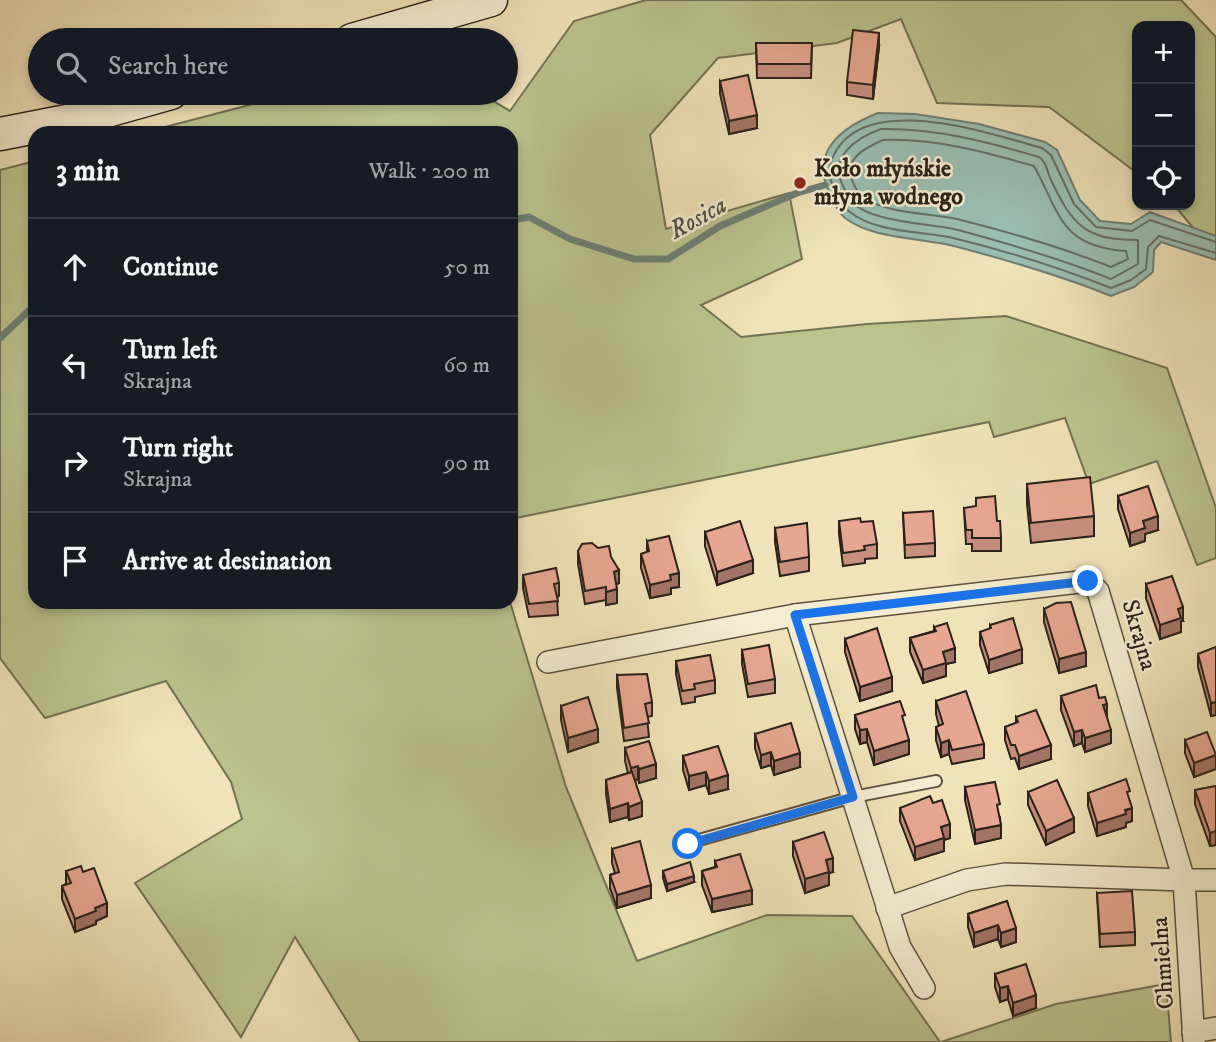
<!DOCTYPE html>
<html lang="en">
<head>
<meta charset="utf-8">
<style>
	body { margin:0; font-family:"IM FELL DW Pica",serif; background:#242831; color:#f1f3f6 }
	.controls { position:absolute; right:21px; top:21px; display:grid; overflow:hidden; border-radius:14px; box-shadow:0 4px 10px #0003 }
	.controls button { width:63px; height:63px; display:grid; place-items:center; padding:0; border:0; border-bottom:2px solid #363941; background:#171b24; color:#f1f3f6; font:35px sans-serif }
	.stop { position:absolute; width:21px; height:21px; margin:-16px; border:5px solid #1a73e8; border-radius:50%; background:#fff }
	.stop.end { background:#1a73e8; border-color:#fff; box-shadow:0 2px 7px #0008 }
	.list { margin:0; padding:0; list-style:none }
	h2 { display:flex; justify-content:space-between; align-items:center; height:91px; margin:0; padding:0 28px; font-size:30px }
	h2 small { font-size:23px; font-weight:400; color:#9ea1a6 }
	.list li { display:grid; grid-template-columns:46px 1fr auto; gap:21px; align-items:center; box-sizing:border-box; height:98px; padding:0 28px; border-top:2px solid #363941 }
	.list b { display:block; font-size:26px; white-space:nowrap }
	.list p { margin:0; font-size:23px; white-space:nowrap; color:#9ea1a6 }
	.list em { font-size:23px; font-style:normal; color:#9ea1a6 }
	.icon { flex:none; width:38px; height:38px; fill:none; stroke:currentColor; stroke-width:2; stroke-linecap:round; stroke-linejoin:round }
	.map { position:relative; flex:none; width:1216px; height:1042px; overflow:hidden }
	.search { position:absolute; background:#171b24; box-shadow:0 4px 10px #0003; left:28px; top:28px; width:490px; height:77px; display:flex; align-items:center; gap:18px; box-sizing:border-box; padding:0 24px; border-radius:38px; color:#9ea1a6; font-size:26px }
	.panel { position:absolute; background:#171b24; box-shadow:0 4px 10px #0003; left:28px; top:126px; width:490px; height:483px; border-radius:21px }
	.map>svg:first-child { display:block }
	.green { fill:#bbc38e; stroke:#737254; stroke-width:2 }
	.water { fill:#9abeb2; stroke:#6e7f75; stroke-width:2 }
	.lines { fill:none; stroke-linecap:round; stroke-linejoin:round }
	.shore { stroke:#627066; stroke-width:2 }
	.stream { stroke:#6e7f75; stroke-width:7 }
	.lane-casing { stroke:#5c5241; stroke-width:14 }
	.street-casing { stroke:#5c5241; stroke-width:24 }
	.secondary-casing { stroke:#2b2119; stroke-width:35 }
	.lane { stroke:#f5edd2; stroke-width:10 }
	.street { stroke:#f5edd2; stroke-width:21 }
	.secondary { stroke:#f5edd2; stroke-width:32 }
	.wall { fill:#c78f7e; stroke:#2b2119; stroke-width:2 }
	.shaded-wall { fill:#a27466; stroke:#2b2119; stroke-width:2 }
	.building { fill:#e7a692; stroke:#2b2119; stroke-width:2 }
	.route { stroke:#1a73e8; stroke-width:9 }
	.poi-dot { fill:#8f2418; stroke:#f5edd2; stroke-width:2.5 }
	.labels { text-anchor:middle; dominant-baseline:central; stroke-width:5; stroke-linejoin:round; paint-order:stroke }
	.poi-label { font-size:24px; font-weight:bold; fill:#2b2119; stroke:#f5edd2; text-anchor:start }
	.street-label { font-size:24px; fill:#2b2119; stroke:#f5edd2 }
	.water-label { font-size:26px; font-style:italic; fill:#4c5047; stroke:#f5edd2 }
</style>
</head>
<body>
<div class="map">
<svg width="1216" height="1042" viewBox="0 0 1216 1042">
	<rect width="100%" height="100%" fill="#f0e3b9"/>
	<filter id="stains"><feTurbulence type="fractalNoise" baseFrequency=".00286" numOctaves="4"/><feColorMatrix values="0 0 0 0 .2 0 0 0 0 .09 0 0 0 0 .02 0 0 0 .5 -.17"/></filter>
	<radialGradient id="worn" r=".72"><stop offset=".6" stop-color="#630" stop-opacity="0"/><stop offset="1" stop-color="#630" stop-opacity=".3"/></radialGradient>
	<g class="green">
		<polygon points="646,0 1181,0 1216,37 1216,244 1205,242 1174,205 1190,205 1190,26 1137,26 1137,173 1049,107 937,103 901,19 837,43 718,58 650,135 666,229 789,193 802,259 701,305 741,337 867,324 1006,316 1167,368 1216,508 1216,558 1197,565 1157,461 1089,484 1065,418 994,437 989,422 511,519 511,133 142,133 295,93 480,93 510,111 574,21"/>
		<polygon points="35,161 35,602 510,602 566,787 637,961 767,915 852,916 940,1042 360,1042 295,937 241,1037 135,883 242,819 231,782 166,681 45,718 0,658 0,170"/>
		<polygon points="1166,984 1171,1042 941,1042 1056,1004"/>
	</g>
	<path class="water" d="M878 113 915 114 979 124 1045 142 1057 150 1080 200 1100 221 1131 224 1150 212 1216 236V260L1161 242 1154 250 1153 272 1134 287 1111 296C1060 275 1007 260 954 246 920 237 874 240 845 218 839 213 834 203 831 196 808 153 840 128 878 113Z"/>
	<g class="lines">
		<g class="shore">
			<path d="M881 129C935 128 988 142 1039 157 1047 162 1047 172 1051 180 1073 227 1087 240 1138 240V264L1111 279C1061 259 1010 244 958 230 929 223 876 223 854 204 849 200 846 192 843 186 828 157 856 138 881 129Z"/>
			<path d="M883 140C934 138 985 152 1034 166 1061 215 1060 246 1126 251L1128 259 1111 267C1061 247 1009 232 957 219 928 213 889 214 864 198 859 195 857 190 854 185 842 160 862 149 883 140Z"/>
			<path d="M1216 242 1150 220 1132 231 1096 227 1074 204 1051 155 1042 148C988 133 853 86 830 165 827 178 838 203 850 212 876 233 921 231 953 238 1007 251 1060 268 1111 288L1131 280 1146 269 1148 247 1159 236 1216 253"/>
		</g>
		<g class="stream">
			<polyline points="511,220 529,217 570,239 634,259 668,259 720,226 797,193 825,185"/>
			<polyline points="0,338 35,305"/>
		</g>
		<g class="lane-casing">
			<polyline id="lane" points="688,843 853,797 936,781"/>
		</g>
		<g class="street-casing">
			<g id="street">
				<polyline points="795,615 900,947 924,988"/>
				<polyline points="548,662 795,615 1088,581 1098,591 1184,880 1216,880"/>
				<polyline points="887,908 967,880 1006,874 1184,880 1194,1042"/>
				<polyline points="1193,1032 1216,1028"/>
			</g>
		</g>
		<g class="secondary-casing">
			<g id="secondary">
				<polyline points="352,40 491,0"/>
				<polyline points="0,134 82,118 171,93"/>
			</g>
		</g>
		<use href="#lane" class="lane"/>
		<use href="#street" class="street"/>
		<use href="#secondary" class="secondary"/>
	</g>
	<g class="wall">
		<polygon points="756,43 812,43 811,78 757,78"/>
		<polygon points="879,47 873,99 847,95 847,82"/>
		<polygon points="720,81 757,128 729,134 720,94"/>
		<polygon points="1027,484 1094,516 1094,536 1031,543 1027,504"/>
		<polygon points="1118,496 1158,530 1145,534 1145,541 1130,546 1118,509"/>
		<polygon points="964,508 997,521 1001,538 1001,551 972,551 972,544 966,544"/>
		<polygon points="903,513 935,543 935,556 905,558"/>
		<polygon points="839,521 861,522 877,544 877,558 865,559 865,563 843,566 839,534"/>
		<polygon points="775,528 809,557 809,571 780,576 775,542"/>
		<polygon points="705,532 753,573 717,585 705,546"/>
		<polygon points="647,541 679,587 671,588 671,594 650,598 641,568 641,554 647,552"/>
		<polygon points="578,551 611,557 619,583 616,585 617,603 606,605 606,600 585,604 578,564"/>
		<polygon points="523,575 559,583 559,596 557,597 558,615 529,617 523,588"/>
		<polygon points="1146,584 1183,621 1181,621 1181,632 1160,639 1146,598"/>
		<polygon points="1044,609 1086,666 1059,673 1044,622"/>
		<polygon points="990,625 1022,663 989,673 980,645 980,632 990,629"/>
		<polygon points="934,627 955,662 946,664 946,676 923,683 910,652 910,638 934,631"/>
		<polygon points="845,639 892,691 860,701 845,652"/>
		<polygon points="1216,647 1216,715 1211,716 1198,667 1198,654"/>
		<polygon points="742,650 775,679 775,693 748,697 742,664"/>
		<polygon points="676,661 715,680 715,693 695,697 695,702 682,704 676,674"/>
		<polygon points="617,675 652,702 652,716 647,717 649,737 624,741 617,688"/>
		<polygon points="1061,696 1099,698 1107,717 1111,743 1085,752 1082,743 1074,746 1061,710"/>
		<polygon points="936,701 984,744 984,758 952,764 949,754 941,757 936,740 936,727 939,726 936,714"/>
		<polygon points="561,706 598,742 568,752 561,720"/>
		<polygon points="855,715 905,727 909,754 874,765 867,742 860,744 855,729"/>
		<polygon points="1016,717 1051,759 1019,769 1015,758 1011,759 1005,740 1005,727 1016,723"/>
		<polygon points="755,734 800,767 774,775 771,765 761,768 755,748"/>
		<polygon points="1185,740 1216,769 1194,777 1185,753"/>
		<polygon points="625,748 656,778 639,783 638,779 635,780 642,816 629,820 628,817 610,822 606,794 606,780 628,773 625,761"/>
		<polygon points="683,756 728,789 709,794 706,785 689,790 683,770"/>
		<polygon points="1216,786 1216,845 1210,846 1195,804 1195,790"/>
		<polygon points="965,787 1000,817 1001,838 975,844 965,800"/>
		<polygon points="1028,792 1074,832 1046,845 1028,805"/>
		<polygon points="1088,793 1130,801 1132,821 1126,823 1126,827 1097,836 1088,806"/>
		<polygon points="933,803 950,838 944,840 944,851 915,860 900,821 900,808"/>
		<polygon points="793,842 833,872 829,873 829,885 805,893 793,856"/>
		<polygon points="612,849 651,898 617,908 610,888 610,875 615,873 612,863"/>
		<polygon points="715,861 752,904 712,912 702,885 702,871 715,867"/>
		<polygon points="66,871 83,872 107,916 96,921 96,924 75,932 62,899 62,886 66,884"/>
		<polygon points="663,871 694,882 667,891 663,878"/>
		<polygon points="1097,893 1135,932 1135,945 1100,947"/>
		<polygon points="1007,901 1016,942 1001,947 998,939 974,947 968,927 968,914"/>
		<polygon points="995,974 1036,1008 1013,1016 1008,999 1000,1002 995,987"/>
	</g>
	<g class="shaded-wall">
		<polygon points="879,33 879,47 873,99 873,85"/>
		<polygon points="757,115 757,128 729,134 729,121"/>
		<polygon points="1158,516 1158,530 1145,534 1145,541 1130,546 1130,533 1143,521"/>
		<polygon points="753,560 753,573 717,585 717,572"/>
		<polygon points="619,570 619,583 614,585 614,572"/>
		<polygon points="679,573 679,587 671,588 671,594 650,598 650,585 670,575"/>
		<polygon points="617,589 617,603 606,605 606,592"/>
		<polygon points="1183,607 1183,621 1181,621 1181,632 1160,639 1160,625 1178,609"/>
		<polygon points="955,648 955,662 946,664 946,676 923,683 923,670 943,652"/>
		<polygon points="1022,649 1022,663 989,673 989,660"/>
		<polygon points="1086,652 1086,666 1059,673 1059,659"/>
		<polygon points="892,677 892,691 860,701 860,687"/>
		<polygon points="1216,702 1216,715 1211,716 1211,703"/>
		<polygon points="1107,704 1107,717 1103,705"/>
		<polygon points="598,729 598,742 568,752 568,738"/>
		<polygon points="867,729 867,742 860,744 860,730"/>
		<polygon points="1082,730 1082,743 1074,746 1074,732"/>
		<polygon points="1111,730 1111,743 1085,752 1085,738"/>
		<polygon points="909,740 909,754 874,765 874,751"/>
		<polygon points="949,740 949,754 941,757 941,743"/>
		<polygon points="1051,745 1051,759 1019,769 1019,756"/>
		<polygon points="771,752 771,765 761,768 761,755"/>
		<polygon points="800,753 800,767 774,775 774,761"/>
		<polygon points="1216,755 1216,769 1194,777 1194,763"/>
		<polygon points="656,764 656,778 639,783 639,769"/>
		<polygon points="638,766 638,779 631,781 631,768"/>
		<polygon points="706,772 706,785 689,790 689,776"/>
		<polygon points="728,775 728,789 709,794 709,781"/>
		<polygon points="642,802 642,816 629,820 629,807"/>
		<polygon points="628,803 628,817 610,822 610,809"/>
		<polygon points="1132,808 1132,821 1126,823 1126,827 1097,836 1097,823"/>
		<polygon points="1074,818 1074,832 1046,845 1046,831"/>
		<polygon points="950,824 950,838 944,840 944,851 915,860 915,847 941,827"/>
		<polygon points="1001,825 1001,838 975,844 975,830"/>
		<polygon points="1216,831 1216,845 1210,846 1210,833"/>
		<polygon points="833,858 833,872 829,873 829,885 805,893 805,879 826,860"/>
		<polygon points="694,876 694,882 667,891 667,884"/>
		<polygon points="651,885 651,898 617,908 617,895"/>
		<polygon points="752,890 752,904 712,912 712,899"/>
		<polygon points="107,903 107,916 96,921 96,924 75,932 75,919 95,908"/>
		<polygon points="998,925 998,939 974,947 974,933"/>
		<polygon points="1016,928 1016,942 1001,947 1001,933"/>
		<polygon points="1008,986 1008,999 1000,1002 1000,988"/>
		<polygon points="1036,995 1036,1008 1013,1016 1013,1003"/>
	</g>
	<g class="building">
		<polygon points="853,30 879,33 873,85 847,82"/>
		<polygon points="756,43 812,43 811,64 757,64"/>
		<polygon points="748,75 757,115 729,121 720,81"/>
		<polygon points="1090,477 1094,516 1031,523 1027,484"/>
		<polygon points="1148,486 1158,516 1143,521 1145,528 1130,533 1118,496"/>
		<polygon points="995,496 997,521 1000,521 1001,538 972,538 972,530 966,530 964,508 976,506 976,498"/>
		<polygon points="933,511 935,543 905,545 903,513"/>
		<polygon points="860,518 861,522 873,521 877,544 864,546 865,550 843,553 839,521"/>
		<polygon points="740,521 753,560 717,572 705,532"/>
		<polygon points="807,523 809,557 780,562 775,528"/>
		<polygon points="669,536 679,573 670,575 671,580 650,585 641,554 649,551 647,541"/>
		<polygon points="592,543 598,548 609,546 611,557 619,570 614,572 617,589 606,592 606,587 585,591 578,551 582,544"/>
		<polygon points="556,568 559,583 554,584 558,601 529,604 523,575"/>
		<polygon points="1172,576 1183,607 1178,609 1181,618 1160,625 1146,584"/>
		<polygon points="1071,602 1086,652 1059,659 1044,609 1056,603"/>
		<polygon points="1013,618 1022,649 989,660 980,632 991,628 990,625"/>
		<polygon points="947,623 955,648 943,652 946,663 923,670 910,638 936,631 934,627"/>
		<polygon points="877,628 892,677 860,687 845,639"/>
		<polygon points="769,645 775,679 748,684 742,650"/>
		<polygon points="1216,647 1216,702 1211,703 1198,654"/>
		<polygon points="710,655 715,680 694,684 695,689 682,691 676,661"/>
		<polygon points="647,674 652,702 645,704 649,723 624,728 617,675"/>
		<polygon points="1096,685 1099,698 1105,697 1107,704 1103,705 1111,730 1085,738 1082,730 1074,732 1061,696"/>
		<polygon points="966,691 984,744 952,750 949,740 941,743 936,727 943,724 936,701"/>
		<polygon points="588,697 598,729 568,738 561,706"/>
		<polygon points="900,701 905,715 902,716 909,740 874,751 867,729 860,730 855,715"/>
		<polygon points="1036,710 1051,745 1019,756 1015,745 1011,745 1005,727 1018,722 1016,717"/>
		<polygon points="791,723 800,753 774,761 771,752 761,755 755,734"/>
		<polygon points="1207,732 1216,755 1194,763 1185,740"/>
		<polygon points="649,741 656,764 639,769 638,766 631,768 625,748"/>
		<polygon points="718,746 728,775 709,781 706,772 689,776 683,756"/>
		<polygon points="632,772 642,802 629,807 628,803 610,809 606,780"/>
		<polygon points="1126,779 1130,791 1127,792 1132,808 1125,810 1126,814 1097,823 1088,793"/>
		<polygon points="1057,780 1074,818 1046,831 1028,792"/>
		<polygon points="995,782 1000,804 997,805 1001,825 975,830 965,787"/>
		<polygon points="1216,786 1216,831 1210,833 1195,790"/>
		<polygon points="930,796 933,803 942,800 950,824 941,827 944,838 915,847 900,808"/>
		<polygon points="824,832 833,858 826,860 829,872 805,879 793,842"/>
		<polygon points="640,841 651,885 617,895 610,875 619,872 612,849"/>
		<polygon points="740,854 752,890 712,899 702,871 717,867 715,861"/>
		<polygon points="690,862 694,876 667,884 663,871"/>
		<polygon points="81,866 83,872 94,868 107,903 95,908 96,911 75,919 62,886 71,883 66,871"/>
		<polygon points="1132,891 1135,932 1100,934 1097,893"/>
		<polygon points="1007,901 1016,928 1001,933 998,925 974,933 968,914"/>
		<polygon points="1026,964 1036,995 1013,1003 1008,986 1000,988 995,974"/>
	</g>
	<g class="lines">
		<polyline class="route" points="688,844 853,797 795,615 1088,581"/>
	</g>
	<circle class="poi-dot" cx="800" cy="183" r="7"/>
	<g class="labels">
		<g class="poi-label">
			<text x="814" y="169">Koło młyńskie<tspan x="814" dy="28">młyna wodnego</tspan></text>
		</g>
		<g class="street-label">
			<text transform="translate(1139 635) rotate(74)">Skrajna</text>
			<text transform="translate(1163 963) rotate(-94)">Chmielna</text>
		</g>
		<g class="water-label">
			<text transform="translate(698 218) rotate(-29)">Rosica</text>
		</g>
	</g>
	<rect width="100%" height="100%" filter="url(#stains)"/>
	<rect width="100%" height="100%" fill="url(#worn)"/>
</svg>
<div class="controls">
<button>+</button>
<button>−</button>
<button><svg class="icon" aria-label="locate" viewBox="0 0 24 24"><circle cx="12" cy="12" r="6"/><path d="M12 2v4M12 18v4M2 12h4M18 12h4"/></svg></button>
</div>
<div class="stop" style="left:688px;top:844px"></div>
<div class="stop end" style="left:1088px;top:581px"></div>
<div class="search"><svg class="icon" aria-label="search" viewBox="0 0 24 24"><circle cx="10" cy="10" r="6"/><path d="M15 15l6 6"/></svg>Search here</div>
<section class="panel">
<h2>3 min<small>Walk · 200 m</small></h2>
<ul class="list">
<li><svg class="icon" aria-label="ahead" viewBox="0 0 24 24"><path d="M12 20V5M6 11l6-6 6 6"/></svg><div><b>Continue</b></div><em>50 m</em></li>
<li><svg class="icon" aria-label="left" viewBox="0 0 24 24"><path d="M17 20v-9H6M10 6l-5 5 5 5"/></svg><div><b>Turn left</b><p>Skrajna</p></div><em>60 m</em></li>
<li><svg class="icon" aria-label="right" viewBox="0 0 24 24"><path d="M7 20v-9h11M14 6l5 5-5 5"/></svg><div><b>Turn right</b><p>Skrajna</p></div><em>90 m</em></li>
<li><svg class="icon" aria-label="arrive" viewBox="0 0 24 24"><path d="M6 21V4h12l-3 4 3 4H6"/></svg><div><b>Arrive at destination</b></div></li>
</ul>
</section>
</div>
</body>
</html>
